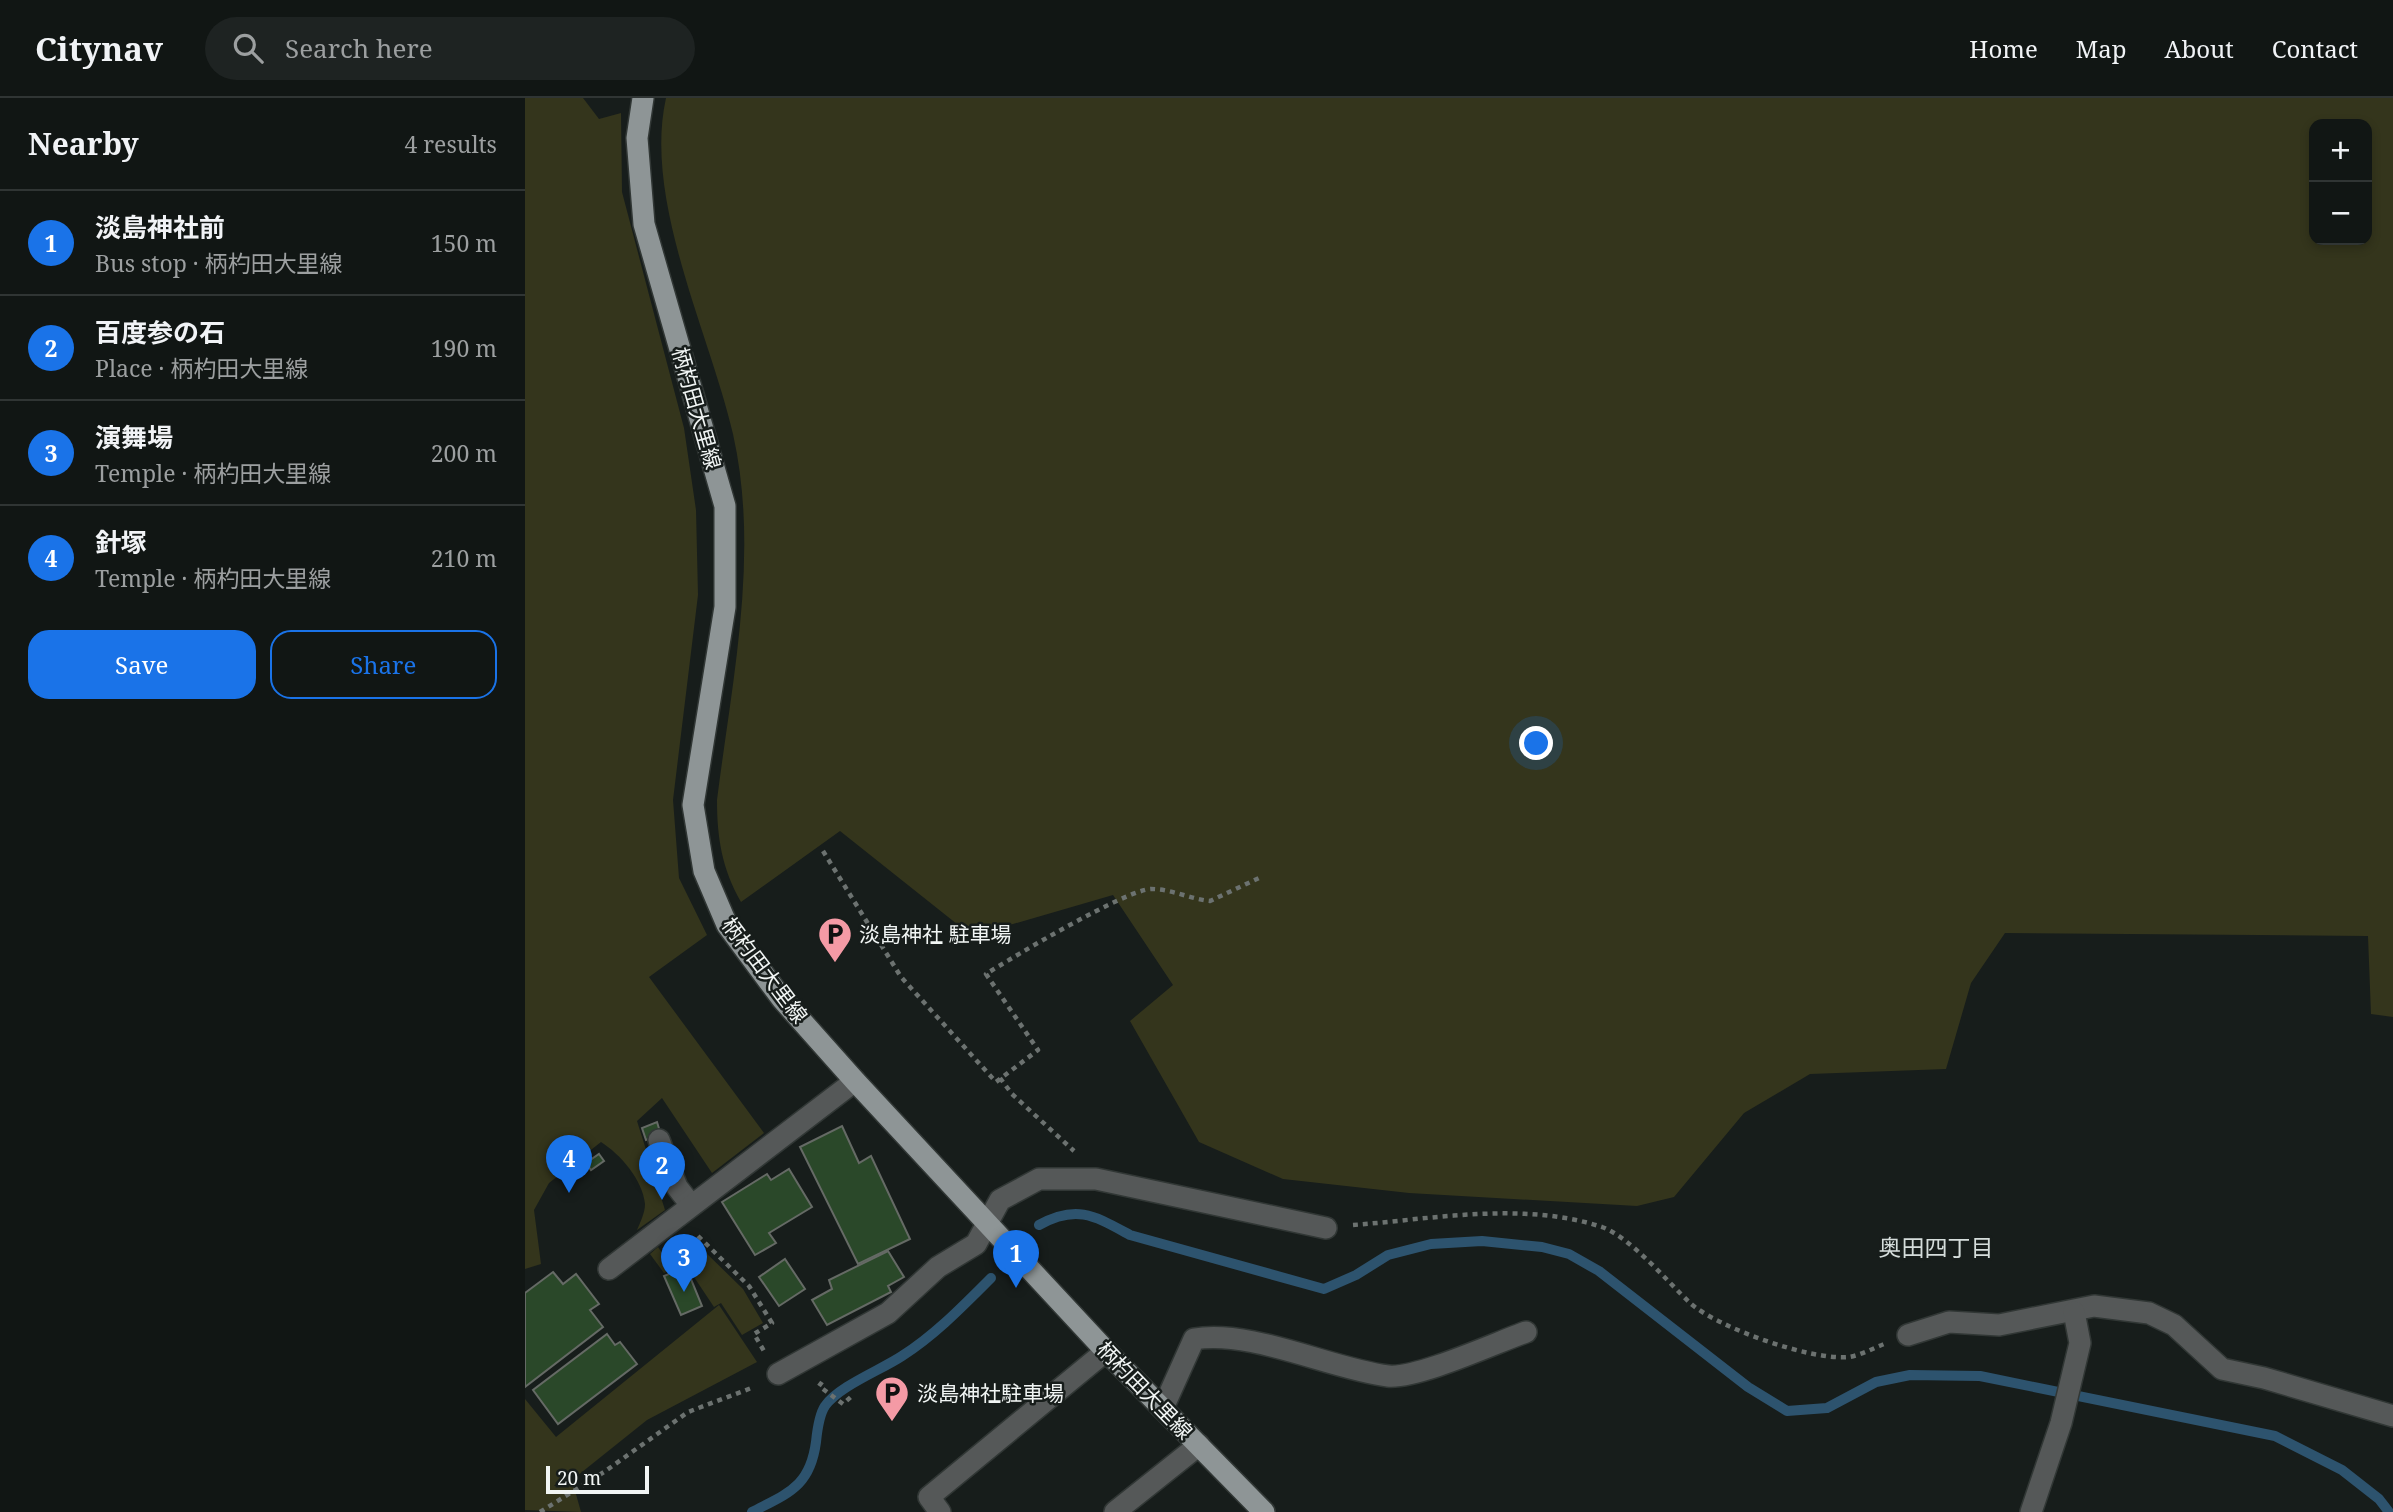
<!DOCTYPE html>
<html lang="en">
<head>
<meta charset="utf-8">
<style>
	body { margin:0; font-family:"Noto Serif","Noto Sans JP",serif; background:#1e2322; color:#f1f3f6 }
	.controls { position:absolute; right:21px; top:21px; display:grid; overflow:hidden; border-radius:14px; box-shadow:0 4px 10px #0003 }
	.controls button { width:63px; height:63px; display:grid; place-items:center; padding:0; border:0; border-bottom:2px solid #303534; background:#111614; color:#f1f3f6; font:35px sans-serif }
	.scale { position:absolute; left:21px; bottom:18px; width:103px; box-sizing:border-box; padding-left:7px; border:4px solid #f1f5f4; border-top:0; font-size:19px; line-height:24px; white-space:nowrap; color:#f1f5f4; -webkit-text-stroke:5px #171d1b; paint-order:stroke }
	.you { position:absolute; left:1012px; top:646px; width:24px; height:24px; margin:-18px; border:5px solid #fff; border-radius:50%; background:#1a73e8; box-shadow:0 0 0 10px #1a73e833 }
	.badge { display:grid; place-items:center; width:46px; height:46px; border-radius:50%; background:#1a73e8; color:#fff; font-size:23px; font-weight:700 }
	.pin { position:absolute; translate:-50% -58px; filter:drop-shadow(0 2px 4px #0008) }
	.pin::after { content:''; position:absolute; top:37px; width:24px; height:21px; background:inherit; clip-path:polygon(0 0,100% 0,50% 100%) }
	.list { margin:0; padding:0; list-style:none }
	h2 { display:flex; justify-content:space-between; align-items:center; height:91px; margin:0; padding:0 28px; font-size:30px }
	h2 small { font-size:23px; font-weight:400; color:#9c9fa0 }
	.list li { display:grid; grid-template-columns:46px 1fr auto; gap:21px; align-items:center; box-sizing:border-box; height:105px; padding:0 28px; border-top:2px solid #303534 }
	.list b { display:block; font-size:26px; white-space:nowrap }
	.list p { margin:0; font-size:23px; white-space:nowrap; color:#9c9fa0 }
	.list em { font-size:23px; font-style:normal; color:#9c9fa0 }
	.actions { display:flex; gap:14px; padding:21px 28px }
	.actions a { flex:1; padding:16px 0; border:2px solid #1a73e8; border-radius:21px; text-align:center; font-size:24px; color:#1a73e8 }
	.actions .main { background:#1a73e8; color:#fff }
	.icon { flex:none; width:38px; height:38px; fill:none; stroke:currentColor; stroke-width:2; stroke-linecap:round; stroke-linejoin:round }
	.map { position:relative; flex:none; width:1868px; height:1414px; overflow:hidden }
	header { display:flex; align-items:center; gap:42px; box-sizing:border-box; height:98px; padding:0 35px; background:#111614; border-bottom:2px solid #303534 }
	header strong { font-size:33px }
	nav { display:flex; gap:38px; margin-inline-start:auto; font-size:24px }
	.search { width:490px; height:63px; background:#1e2322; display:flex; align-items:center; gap:18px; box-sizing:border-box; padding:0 24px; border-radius:38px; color:#9c9fa0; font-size:26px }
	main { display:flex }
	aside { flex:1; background:#111614 }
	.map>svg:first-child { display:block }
	.green { fill:#34351c; fill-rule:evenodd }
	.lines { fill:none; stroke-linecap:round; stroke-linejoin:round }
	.stream { stroke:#2d536e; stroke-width:10 }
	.building { fill:#2a4829; stroke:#656a65; stroke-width:2 }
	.minor-casing { stroke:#313735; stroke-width:24 }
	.major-casing { stroke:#313735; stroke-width:24 }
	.path { stroke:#6c7270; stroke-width:4.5; stroke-dasharray:5 5; stroke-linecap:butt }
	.minor { stroke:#555858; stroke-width:21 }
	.major { stroke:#8e9596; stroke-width:21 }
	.labels { text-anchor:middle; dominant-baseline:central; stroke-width:5; stroke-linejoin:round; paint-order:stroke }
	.street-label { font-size:21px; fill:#f1f5f4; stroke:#171d1b }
	.poi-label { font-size:21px; fill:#f1f5f4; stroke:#171d1b; text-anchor:start }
	.neighbourhood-label { font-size:23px; fill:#d5dddb; stroke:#171d1b }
</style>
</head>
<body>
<header>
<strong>Citynav</strong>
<div class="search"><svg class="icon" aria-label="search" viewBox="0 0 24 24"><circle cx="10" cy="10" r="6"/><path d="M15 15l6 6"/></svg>Search here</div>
<nav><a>Home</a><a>Map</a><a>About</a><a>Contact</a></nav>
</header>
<main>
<aside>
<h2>Nearby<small>4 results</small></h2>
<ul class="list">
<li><span class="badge">1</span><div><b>淡島神社前</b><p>Bus stop · 柄杓田大里線</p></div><em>150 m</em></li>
<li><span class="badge">2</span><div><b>百度参の石</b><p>Place · 柄杓田大里線</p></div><em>190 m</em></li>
<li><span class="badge">3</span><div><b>演舞場</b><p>Temple · 柄杓田大里線</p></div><em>200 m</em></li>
<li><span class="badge">4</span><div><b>針塚</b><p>Temple · 柄杓田大里線</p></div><em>210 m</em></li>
</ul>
<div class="actions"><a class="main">Save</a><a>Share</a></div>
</aside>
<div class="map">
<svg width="1868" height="1414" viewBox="0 0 1868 1414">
	<rect width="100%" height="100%" fill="#171d1b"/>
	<g class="green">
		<path d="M0 0H58L74 21 96 15 97 94 159 330 171 412 173 497 148 702 154 780 182 837 124 879 239 1035 187 1075 137 1000 112 1023 140 1112 112 1132C115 1125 120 1115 120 1106 118 1082 95 1056 76 1044L24 1085 9 1112 16 1166 0 1171Z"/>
		<path d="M141 0H1868V919L1846 916 1843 838 1480 835 1446 885 1421 971 1285 976 1219 1015 1149 1099 1112 1108 884 1095 758 1081 674 1044 605 923 648 887 588 797 447 838 315 733 216 804C197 771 192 740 192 702 207 582 235 456 208 336 185 236 118 103 141 0ZM1789 26H1842V142H1789Z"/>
		<polygon points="174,1148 218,1191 238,1225 217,1237 196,1205 189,1209 161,1167 139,1175 125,1156 133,1149 145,1167"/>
		<polygon points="194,1207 232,1264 122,1322 47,1382 56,1414 0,1412 0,1301 31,1339"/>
	</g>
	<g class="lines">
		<g class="stream">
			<path d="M514 1127C552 1106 570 1118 605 1137L799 1191 831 1177 863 1157 906 1146 957 1143 1017 1149 1044 1156 1074 1173 1223 1289 1262 1313 1302 1310 1351 1284 1385 1277 1455 1278 1750 1338 1817 1372 1854 1401 1864 1414"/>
			<path d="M227 1414C263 1395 285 1389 291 1344 292 1334 294 1317 300 1308 314 1288 356 1272 377 1258 410 1237 438 1208 466 1180"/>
		</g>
	</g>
	<g class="building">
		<polygon points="132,1024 136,1037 121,1042 117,1030"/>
		<polygon points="317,1028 334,1065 346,1058 385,1141 333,1166 275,1049"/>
		<polygon points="74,1056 79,1063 66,1072 61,1065"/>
		<polygon points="264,1071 287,1109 244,1135 251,1145 230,1157 197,1104 242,1076 246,1082"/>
		<polygon points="152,1140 163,1153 153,1160 144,1146"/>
		<polygon points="363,1153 379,1179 363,1188 366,1194 302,1227 287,1202 307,1191 304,1182"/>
		<polygon points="260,1161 280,1191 254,1208 234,1179"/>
		<polygon points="161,1169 177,1208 156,1217 139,1178"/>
		<polygon points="28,1174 38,1186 51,1176 74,1206 65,1212 78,1229 0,1289 0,1195"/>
		<polygon points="82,1236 90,1247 95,1244 112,1266 33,1326 8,1292"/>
	</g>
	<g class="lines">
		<g class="minor-casing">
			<g id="minor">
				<polyline points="134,1042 152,1089 166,1107"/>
				<polyline points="84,1171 330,983"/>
				<polyline points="1383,1237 1424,1224 1474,1227 1569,1208 1624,1215 1649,1227 1697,1271 1739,1280 1868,1318"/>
				<polyline points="253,1276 363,1215 413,1169 451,1146 475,1102 514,1081 571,1081 801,1130"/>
				<path d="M638 1310 669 1241C726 1231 806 1271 863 1278 892 1281 970 1245 1001 1234"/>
				<polyline points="415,1414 404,1399 581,1253"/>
				<polyline points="590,1414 674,1347"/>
				<polyline points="1506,1414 1536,1325 1555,1245 1549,1214"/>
			</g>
		</g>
		<g class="major-casing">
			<polyline id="major" points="118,0 112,40 119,126 200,408 200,509 168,707 179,773 202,827 257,901 330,983 581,1253 739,1414"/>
		</g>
		<g class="path">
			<path d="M298 753 376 879 471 984 513 952 461 876C488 859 600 792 626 791 647 791 665 801 685 803L734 780"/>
			<polyline points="475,980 487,996 549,1053"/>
			<path d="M828 1127C909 1121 998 1103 1077 1129 1105 1139 1143 1184 1165 1205 1193 1230 1287 1263 1324 1259 1336 1257 1349 1250 1359 1246"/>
			<polyline points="173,1138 224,1188 247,1225 229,1236 239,1253"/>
			<polyline points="297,1284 294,1288 318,1306 328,1297"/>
			<polyline points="15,1414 79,1374 163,1314 229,1289"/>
		</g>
		<use href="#minor" class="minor"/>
		<use href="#major" class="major"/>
	</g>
	<defs>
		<g id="parking-pin" transform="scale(1.75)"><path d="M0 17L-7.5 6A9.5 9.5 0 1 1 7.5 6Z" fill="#f49aa5" stroke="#171d1b"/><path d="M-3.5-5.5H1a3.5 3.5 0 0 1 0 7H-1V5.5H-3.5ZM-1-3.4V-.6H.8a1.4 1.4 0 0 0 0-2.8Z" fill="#111"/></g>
	</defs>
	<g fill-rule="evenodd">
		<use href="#parking-pin" x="310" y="836"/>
		<use href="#parking-pin" x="367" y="1295"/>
	</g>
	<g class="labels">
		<g class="street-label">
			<text transform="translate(172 310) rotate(74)">柄杓田大里線</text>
			<text transform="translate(240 872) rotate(53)">柄杓田大里線</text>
			<text transform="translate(620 1292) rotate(46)">柄杓田大里線</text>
		</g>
		<g class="poi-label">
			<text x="334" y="836">淡島神社 駐車場</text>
			<text x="392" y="1295">淡島神社駐車場</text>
		</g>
		<g class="neighbourhood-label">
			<text x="1411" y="1149">奥田四丁目</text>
		</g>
	</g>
</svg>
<div class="controls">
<button>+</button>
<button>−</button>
</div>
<div class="scale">20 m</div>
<div class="you"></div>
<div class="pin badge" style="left:491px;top:1190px">1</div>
<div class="pin badge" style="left:137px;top:1102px">2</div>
<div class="pin badge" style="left:159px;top:1194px">3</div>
<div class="pin badge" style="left:44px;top:1095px">4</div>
</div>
</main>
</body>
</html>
